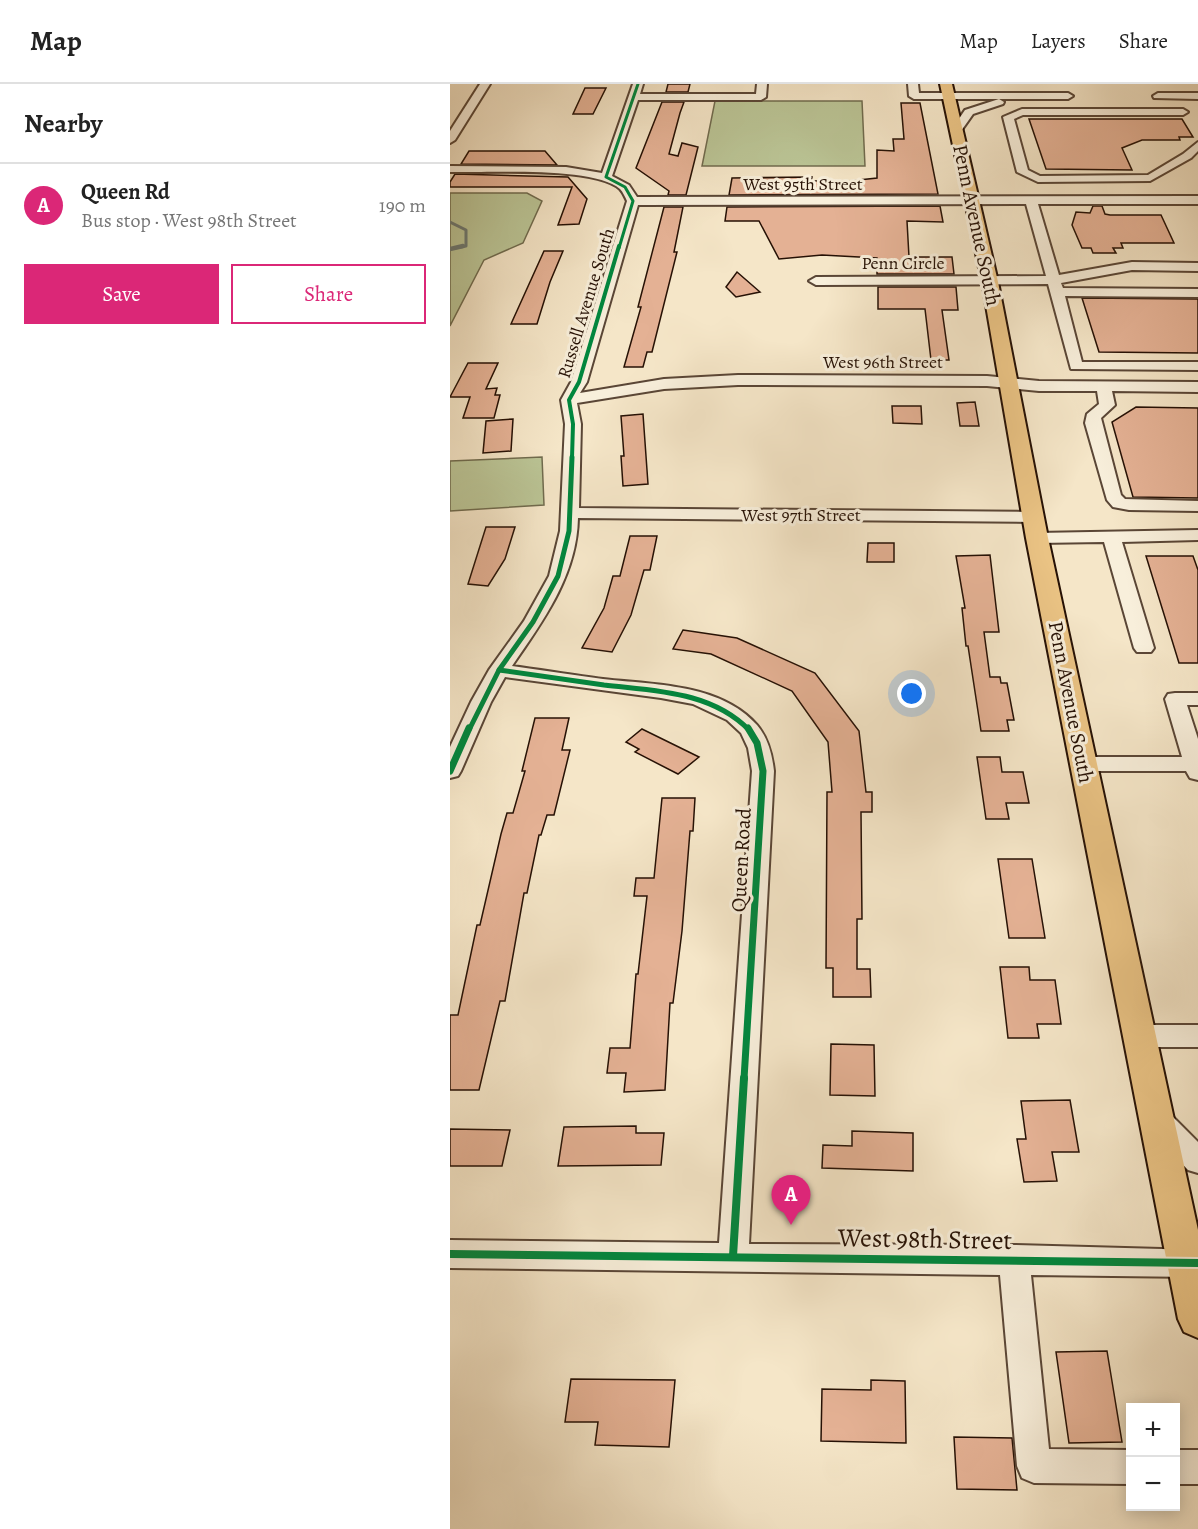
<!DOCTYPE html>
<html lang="en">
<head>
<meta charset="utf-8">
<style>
	body { margin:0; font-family:Alegreya,serif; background:#f6f6f6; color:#222 }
	.controls { position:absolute; right:18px; bottom:18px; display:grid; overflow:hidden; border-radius:0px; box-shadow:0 3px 15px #0003 }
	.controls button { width:54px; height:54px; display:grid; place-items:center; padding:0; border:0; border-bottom:2px solid #e0e0e0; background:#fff; color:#222; font:30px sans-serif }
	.you { position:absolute; left:462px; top:610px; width:21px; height:21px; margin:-15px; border:4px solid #fff; border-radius:50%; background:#1a73e8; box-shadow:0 0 0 9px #1a73e833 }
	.badge { display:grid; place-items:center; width:39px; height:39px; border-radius:50%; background:#db2777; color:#fff; font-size:20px; font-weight:700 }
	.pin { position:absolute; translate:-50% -50px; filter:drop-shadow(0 2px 3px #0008) }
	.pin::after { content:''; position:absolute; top:32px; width:21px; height:18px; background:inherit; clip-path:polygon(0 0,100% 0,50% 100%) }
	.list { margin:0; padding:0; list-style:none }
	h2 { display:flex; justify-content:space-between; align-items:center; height:78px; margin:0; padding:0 24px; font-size:26px }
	h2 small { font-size:20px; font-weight:400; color:#767676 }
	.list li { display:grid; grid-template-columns:39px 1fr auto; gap:18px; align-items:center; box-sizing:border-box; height:84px; padding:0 24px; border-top:2px solid #e0e0e0 }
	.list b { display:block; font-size:22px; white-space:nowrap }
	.list p { margin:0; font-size:20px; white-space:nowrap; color:#767676 }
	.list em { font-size:20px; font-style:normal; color:#767676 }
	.actions { display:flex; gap:12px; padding:18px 24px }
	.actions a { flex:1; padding:14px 0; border:2px solid #db2777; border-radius:0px; text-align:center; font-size:21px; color:#db2777 }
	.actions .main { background:#db2777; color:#fff }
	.map { position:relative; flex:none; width:748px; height:1445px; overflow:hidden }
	header { display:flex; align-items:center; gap:36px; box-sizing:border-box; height:84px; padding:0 30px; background:#fff; border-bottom:2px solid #e0e0e0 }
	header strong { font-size:28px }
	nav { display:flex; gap:33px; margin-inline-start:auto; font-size:21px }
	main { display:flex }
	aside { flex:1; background:#fff }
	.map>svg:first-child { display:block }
	.green { fill:#bbc596; stroke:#706b4e; stroke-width:1.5 }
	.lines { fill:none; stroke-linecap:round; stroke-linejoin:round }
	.stream-far1 { stroke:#6d7972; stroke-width:3 }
	.stream { stroke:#6d7972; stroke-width:4.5 }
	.building { fill:#e4b194; stroke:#261105; stroke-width:1.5 }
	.minor-casing { stroke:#5a4636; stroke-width:4 }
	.major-casing { stroke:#261105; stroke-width:4 }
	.minor { fill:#f8efdb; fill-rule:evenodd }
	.major { fill:#eac384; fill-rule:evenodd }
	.cycleway-far4-casing { stroke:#f8efdb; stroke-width:4.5 }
	.cycleway-far3-casing { stroke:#f8efdb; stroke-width:6 }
	.cycleway-far2-casing { stroke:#f8efdb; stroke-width:8 }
	.cycleway-far1-casing { stroke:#f8efdb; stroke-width:10 }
	.cycleway-casing { stroke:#f8efdb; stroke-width:12 }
	.cycleway-far4 { stroke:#00873e; stroke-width:3 }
	.cycleway-far3 { stroke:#00873e; stroke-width:4 }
	.cycleway-far2 { stroke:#00873e; stroke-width:5 }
	.cycleway-far1 { stroke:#00873e; stroke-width:7 }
	.cycleway { stroke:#00873e; stroke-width:8 }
	.labels { text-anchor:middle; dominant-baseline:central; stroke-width:6; stroke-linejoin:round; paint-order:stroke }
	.far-street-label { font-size:18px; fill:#261105; stroke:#f8efdb }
	.street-label { font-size:21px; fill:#261105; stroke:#f8efdb }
	.near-street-label { font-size:26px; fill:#261105; stroke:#f8efdb }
</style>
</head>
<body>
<header>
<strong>Map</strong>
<nav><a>Map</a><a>Layers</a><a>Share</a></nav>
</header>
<main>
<aside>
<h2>Nearby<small></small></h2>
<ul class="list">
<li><span class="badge">A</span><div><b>Queen Rd</b><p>Bus stop · West 98th Street</p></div><em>190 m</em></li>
</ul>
<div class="actions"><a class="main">Save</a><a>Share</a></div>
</aside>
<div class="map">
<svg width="748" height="1445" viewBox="0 0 748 1445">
	<rect width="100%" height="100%" fill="#f5e6c8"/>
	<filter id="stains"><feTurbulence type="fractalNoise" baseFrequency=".00333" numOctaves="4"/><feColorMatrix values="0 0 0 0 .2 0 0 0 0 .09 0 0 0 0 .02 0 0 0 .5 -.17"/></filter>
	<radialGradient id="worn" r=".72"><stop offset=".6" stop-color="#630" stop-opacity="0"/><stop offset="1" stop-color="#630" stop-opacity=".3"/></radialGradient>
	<g class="green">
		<polygon points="265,17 412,17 415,82 252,82"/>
		<polygon points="0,109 77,109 92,117 73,159 34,176 0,242"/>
		<polygon points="92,373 94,421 0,427 0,377"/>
	</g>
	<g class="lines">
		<polyline class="stream-far1" points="0,138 16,146 16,162 5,164"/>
		<polyline class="stream" points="0,165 13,162"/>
	</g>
	<g class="building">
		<polygon points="218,0 240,0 238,8 216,8"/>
		<polygon points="135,4 156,4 143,30 123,30"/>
		<polygon points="212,18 234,18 230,29 219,70 228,72 232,59 248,63 236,111 218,111 219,107 186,84"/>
		<polygon points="451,19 470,19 488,110 279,111 282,94 362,93 361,97 399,97 427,94 427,66 444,67 443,55 454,55"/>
		<polygon points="579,35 732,35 743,53 729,53 730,56 692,56 672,64 682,86 596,85"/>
		<polygon points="19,67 95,67 107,81 11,80"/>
		<polygon points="5,90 118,93 137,115 129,140 108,141 122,103 0,103 0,98"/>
		<polygon points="490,122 493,138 457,137 459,173 502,173 504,190 427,190 427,174 372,171 329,175 309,137 275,137 277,123"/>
		<polygon points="643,122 652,122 655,130 660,131 711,131 724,159 671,159 673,164 663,164 666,169 643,169 641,164 632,164 622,141 626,128 640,129"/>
		<polygon points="214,123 233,123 224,168 227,168 202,268 197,268 193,283 174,283 191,223 188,223"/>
		<polygon points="94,167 113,167 100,198 87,240 61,240"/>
		<polygon points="287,188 310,208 286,213 276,203"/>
		<polygon points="428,203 506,203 508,226 492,226 499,276 481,276 475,225 428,225"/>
		<polygon points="632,214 748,215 748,269 649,268"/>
		<polygon points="18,279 48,279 36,305 47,304 45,311 50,311 44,334 13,334 20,313 0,313"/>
		<polygon points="525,318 529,342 510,342 507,319"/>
		<polygon points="442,322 471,322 472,340 443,339"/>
		<polygon points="686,323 748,324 748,414 683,413 662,338"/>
		<polygon points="193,330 198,400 173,402 171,372 174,372 171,332"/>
		<polygon points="63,335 61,367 33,369 36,337"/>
		<polygon points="36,443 65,443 55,475 38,502 18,500"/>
		<polygon points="180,452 207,452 200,486 194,486 181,531 162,568 132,564 154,524 163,492 170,492"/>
		<polygon points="418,459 444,459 444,478 417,478"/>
		<polygon points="540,471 549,548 534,548 540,593 550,593 551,599 557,599 564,636 557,636 559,647 531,647 518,562 516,562 512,524 515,524 506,472"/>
		<polygon points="696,472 743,472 748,486 748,579 729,579"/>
		<polygon points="233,546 287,554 365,589 409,647 416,708 422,708 422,728 411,728 412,835 407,835 407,885 420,885 421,913 383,913 383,884 376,884 377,708 382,708 378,658 342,607 261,570 223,565"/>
		<polygon points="85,634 119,634 112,666 120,666 104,731 97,731 91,751 89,751 77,809 74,809 55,917 50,917 29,1006 0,1006 0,931 8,931 27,841 30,841 51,750 57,729 63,729 75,687 72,687"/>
		<polygon points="192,645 249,673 228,690 185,668 189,665 176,658"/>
		<polygon points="527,673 550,673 552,688 573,688 579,719 556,719 559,735 536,735"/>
		<polygon points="212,714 245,714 243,747 240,747 232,847 223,919 220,919 215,1006 174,1008 176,989 157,989 160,964 180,964 186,890 188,890 197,812 184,812 186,794 204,794"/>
		<polygon points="548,775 582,775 595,854 559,854"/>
		<polygon points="550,883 579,883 580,896 605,896 611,940 587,940 589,954 558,954"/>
		<polygon points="381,960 424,961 425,1012 380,1011"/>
		<polygon points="620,1016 629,1068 602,1068 607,1097 574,1098 567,1055 576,1055 571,1017"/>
		<polygon points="186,1042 186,1049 214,1049 211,1081 108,1082 114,1043"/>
		<polygon points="0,1045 60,1046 52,1082 0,1082"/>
		<polygon points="402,1047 463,1049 463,1087 372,1084 373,1061 402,1062"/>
		<polygon points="657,1267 672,1358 619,1359 606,1268"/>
		<polygon points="121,1295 225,1296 219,1363 145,1361 148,1338 115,1338"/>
		<polygon points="421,1296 455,1297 456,1359 371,1357 372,1305 421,1306"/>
		<polygon points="504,1353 562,1354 567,1406 507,1405"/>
	</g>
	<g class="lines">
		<g class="minor-casing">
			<g id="minor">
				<polygon points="30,0 40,0 5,56 0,59 0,47"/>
				<path d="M183 0H193L190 10H306L307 0H317L316 13 311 16H188L162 92 179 101 187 113 748 112V120H588L609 191 682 178 748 179V187L682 186 611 199 613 204 748 205V213L615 212 632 278H748V286L621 285 598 200 366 201 359 197 366 193 596 192 576 120 188 121 137 298 130 309 214 295 288 291 537 292 589 297 748 298V308L662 307 665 321 651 334 671 411 675 415 748 417V427L679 426 663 423 657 416 635 339 637 330 649 320 647 307H589L537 302 288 301 214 305 127 319 131 340 129 424 583 428 589 429 592 433 589 437 583 438 128 434C127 491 93 537 62 582 92 586 122 591 153 595 203 601 270 599 307 641 318 654 322 670 324 687L299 1160 564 1161 748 1166V1192L745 1193 581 1191 599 1365 680 1366V1400L584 1399 572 1394 567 1382 550 1191 0 1184V1156L269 1159 302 687 298 664 291 649 277 636 243 620 211 614 55 593 41 618 11 687 8 692 0 694V663L21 618 39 586 74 537 99 492 110 447 115 340 111 316 121 298 177 117C175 113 173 108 170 105 144 82 36 89 0 88V82L116 83 152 89Z"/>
				<polygon points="458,0 468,0 469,9 618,9 623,12 618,15 549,15 554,18 553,20 523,30 511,47 507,48 502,45 515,26 549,15 464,15 459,12"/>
				<polygon points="708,9 748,9 748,15 704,14 703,12"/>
				<polygon points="572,25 733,25 738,28 733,31 573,31 564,35 578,86 590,92 698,91 733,70 748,58 748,67 741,74 700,97 588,98 567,88 553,33"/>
				<polygon points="748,446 748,456 672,458 704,564 701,568 687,568 684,564 654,458 587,459 581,458 578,454 581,450 587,449"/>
				<polygon points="725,609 748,609 748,621 737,621 748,655 748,696 740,694 736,687 633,687 625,685 622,680 625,675 633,673 732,673 715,615 718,610"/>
				<polygon points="689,941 748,941 748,963 689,963 680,960 676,952 680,944"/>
				<polygon points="707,1023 717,1027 748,1058 748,1089 738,1086 697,1043 693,1035 697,1027"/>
				<rect x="726" y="1366" width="22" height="34"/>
			</g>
		</g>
		<g class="major-casing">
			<polygon id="major" points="490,0 502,0 548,198 598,454 748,1146 748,1254 734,1248 728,1235 576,454 532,198"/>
		</g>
		<use href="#minor" class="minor"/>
		<use href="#major" class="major"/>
		<g class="cycleway-far4-casing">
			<polyline id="cycleway-far4" points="169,164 183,117 175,103 156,93 188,0"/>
		</g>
		<g class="cycleway-far3-casing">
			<polyline id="cycleway-far3" points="122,374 123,340 119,316 129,298 169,162"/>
		</g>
		<g class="cycleway-far2-casing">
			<g id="cycleway-far2">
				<path d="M49 586C84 591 119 596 154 601 204 607 261 607 299 646"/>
				<polyline points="19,646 49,586 83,538 108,492 119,447 122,373"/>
			</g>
		</g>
		<g class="cycleway-far1-casing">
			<g id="cycleway-far1">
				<polyline points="0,687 19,644"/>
				<polyline points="294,995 313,687 307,659 298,644"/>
			</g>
		</g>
		<g class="cycleway-casing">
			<g id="cycleway">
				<polyline points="0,1170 748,1179"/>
				<polyline points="283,1172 294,994"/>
			</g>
		</g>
		<use href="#cycleway-far4" class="cycleway-far4"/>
		<use href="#cycleway-far3" class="cycleway-far3"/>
		<use href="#cycleway-far2" class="cycleway-far2"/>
		<use href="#cycleway-far1" class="cycleway-far1"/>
		<use href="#cycleway" class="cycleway"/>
	</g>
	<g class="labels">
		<g class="far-street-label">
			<text x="353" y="100">West 95th Street</text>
			<text x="453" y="179">Penn Circle</text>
			<text transform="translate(136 219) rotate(-73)">Russell Avenue South</text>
			<text x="433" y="278">West 96th Street</text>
			<text x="351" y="431">West 97th Street</text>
		</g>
		<g class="street-label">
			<text transform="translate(527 141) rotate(78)">Penn Avenue South</text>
			<text transform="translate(621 618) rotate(79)">Penn Avenue South</text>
			<text transform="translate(291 776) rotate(-87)">Queen Road</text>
		</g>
		<g class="near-street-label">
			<text transform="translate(475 1155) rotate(1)">West 98th Street</text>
		</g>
	</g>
	<rect width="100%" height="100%" filter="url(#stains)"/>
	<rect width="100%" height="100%" fill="url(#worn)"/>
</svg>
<div class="controls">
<button>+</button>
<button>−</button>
</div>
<div class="you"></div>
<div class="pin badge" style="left:341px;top:1141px">A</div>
</div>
</main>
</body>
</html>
